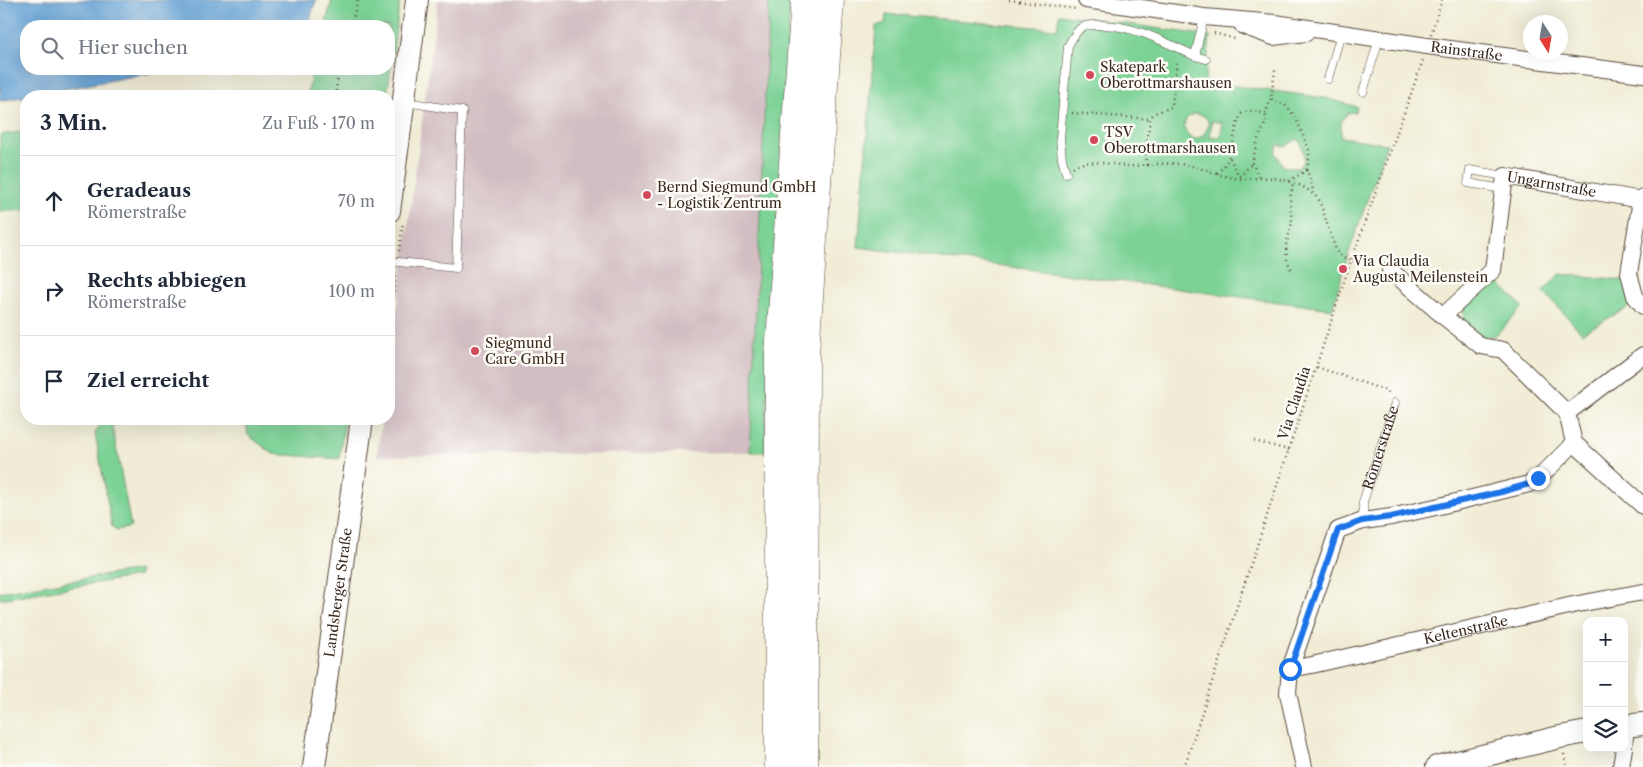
<!DOCTYPE html>
<html lang="de">
<head>
<meta charset="utf-8">
<style>
	body { margin:0; font-family:"Libre Caslon Text",serif; background:#f6f6f7; color:#1f2937 }
	.controls { position:absolute; right:15px; bottom:15px; display:grid; overflow:hidden; border-radius:10px; box-shadow:0 5px 20px #0002 }
	.controls button { width:45px; height:45px; display:grid; place-items:center; padding:0; border:0; border-bottom:1px solid #e0e1e3; background:#fff; color:#1f2937; font:25px sans-serif }
	.compass { position:absolute; left:1523px; top:15px; width:45px; height:45px; border-radius:50%; background:#fff; box-shadow:0 5px 20px #0002; rotate:169deg }
	.stop { position:absolute; width:15px; height:15px; margin:-11px; border:4px solid #1a73e8; border-radius:50%; background:#fff }
	.stop.end { background:#1a73e8; border-color:#fff; box-shadow:0 1px 5px #0008 }
	.list { margin:0; padding:0; list-style:none }
	h2 { display:flex; justify-content:space-between; align-items:center; height:65px; margin:0; padding:0 20px; font-size:21px }
	h2 small { font-size:16px; font-weight:400; color:#747a83 }
	.list li { display:grid; grid-template-columns:32px 1fr auto; gap:15px; align-items:center; box-sizing:border-box; height:90px; padding:0 20px; border-top:1px solid #e0e1e3 }
	.list b { display:block; font-size:19px; white-space:nowrap }
	.list p { margin:0; font-size:16px; white-space:nowrap; color:#747a83 }
	.list em { font-size:16px; font-style:normal; color:#747a83 }
	.icon { flex:none; width:28px; height:28px; fill:none; stroke:currentColor; stroke-width:2; stroke-linecap:round; stroke-linejoin:round }
	.map { position:relative; flex:none; width:1643px; height:767px; overflow:hidden }
	.search { position:absolute; background:#fff; box-shadow:0 5px 20px #0002; left:20px; top:20px; width:375px; height:55px; display:flex; align-items:center; gap:12px; box-sizing:border-box; padding:0 18px; border-radius:20px; color:#747a83; font-size:19px }
	.panel { position:absolute; background:#fff; box-shadow:0 5px 20px #0002; left:20px; top:90px; width:375px; height:335px; border-radius:20px }
	.map>svg:first-child { display:block }
	.industrial { fill:#d2bec2 }
	.green { fill:#7cd295; stroke:#5c7e5a; fill-rule:evenodd }
	.water { fill:#64a0d4; stroke:#506579 }
	.lines { fill:none; stroke-linecap:round; stroke-linejoin:round }
	.lane-casing { stroke:#564739; stroke-width:9 }
	.street-casing { stroke:#564739; stroke-width:18 }
	.secondary-casing { stroke:#564739; stroke-width:24 }
	.highway-casing { stroke:#564739; stroke-width:29 }
	.path { stroke:#564739; stroke-width:2.5; stroke-dasharray:1 4; stroke-linecap:butt }
	.lane { stroke:#fff; stroke-width:8 }
	.street { stroke:#fff; stroke-width:16 }
	.secondary { stroke:#fff; stroke-width:22 }
	.highway { stroke:#fff; stroke-width:28 }
	.route { stroke:#1a73e8; stroke-width:6 }
	.poi-dot { fill:#d1495b; stroke:#fdfcf7; stroke-width:2 }
	.labels { text-anchor:middle; dominant-baseline:central; stroke-width:5; stroke-linejoin:round; paint-order:stroke }
	.street-label { font-size:14px; fill:#3b2a1e; stroke:#fdfcf7 }
	.poi-label { font-size:14px; fill:#3b2a1e; stroke:#fdfcf7; text-anchor:start }
</style>
</head>
<body>
<div class="map">
<svg width="1643" height="767" viewBox="0 0 1643 767">
	<rect width="100%" height="100%" fill="#fdfcf7"/>
	<filter id="ink" filterUnits="userSpaceOnUse"><feTurbulence type="fractalNoise" baseFrequency=".02" numOctaves="2"/><feDisplacementMap in="SourceGraphic" scale="10" xChannelSelector="R" yChannelSelector="G"/><feConvolveMatrix kernelMatrix="1 2 1 2 8 2 1 2 1" color-interpolation-filters="sRGB"/></filter>
	<filter id="wash" filterUnits="userSpaceOnUse"><feTurbulence type="fractalNoise" baseFrequency=".0096" numOctaves="4" result="noise"/><feDisplacementMap in="SourceGraphic" scale="20" xChannelSelector="R" yChannelSelector="G"/><feGaussianBlur stdDeviation="1.12" result="paint"/><feColorMatrix in="noise" values="0 0 0 0 0 0 0 0 0 0 0 0 0 0 0 0 0 1.4 0 .05"/><feComposite in="paint" operator="in"/></filter>
	<g filter="url(#wash)">
		<rect width="100%" height="100%" fill="#f0ecd5"/>
		<polygon class="industrial" points="438,0 769,0 750,452 377,456 382,419 389,419 389,371"/>
		<g class="green">
			<polygon points="332,0 400,0 387,96 307,96 313,69 389,69 389,26 325,26"/>
			<polygon points="769,0 790,0 769,353 765,452 750,452"/>
			<path d="M886 14 1057 29 1059 14 1210 36 1205 82 1326 98 1357 107 1356 112 1348 113 1341 121V137L1387 144 1349 252 1332 309 858 247 876 26 885 23ZM1193 114C1228 113 1193 160 1184 127L1186 119ZM1212 121 1223 123 1220 137 1210 136ZM1297 139C1303 144 1304 154 1304 161L1298 168H1293L1283 166 1275 153 1278 145 1286 146Z"/>
			<polygon points="26,131 26,162 24,170 26,173 26,210 0,212 0,135"/>
			<polygon points="1560,274 1624,280 1634,304 1582,333 1543,291"/>
			<polygon points="1493,278 1523,307 1495,336 1481,337 1463,321 1464,307"/>
			<polygon points="105,419 111,419 131,527 117,530 112,527 95,433"/>
			<polygon points="246,419 345,419 339,459 273,454 248,435"/>
			<polygon points="139,570 139,576 0,599 0,592"/>
		</g>
		<polygon class="water" points="0,0 316,0 308,26 26,26 26,69 172,69 0,101"/>
	</g>
	<g filter="url(#ink)">
		<g class="lines">
			<g class="lane-casing">
				<g id="lane">
					<polyline points="1195,56 1206,59"/>
					<polyline points="1328,79 1341,33"/>
					<polyline points="1363,92 1379,39"/>
					<path d="M1066 173 1062 159 1060 138 1068 46C1072 39 1075 32 1082 27 1087 24 1094 25 1100 25 1134 25 1165 42 1195 56L1204 17"/>
					<polyline points="1503,189 1468,183 1470,170 1505,176"/>
					<polyline points="389,261 456,268 462,111 406,102"/>
					<path id="s1" d="M1363 521V502L1395 403"/>
				</g>
			</g>
			<g class="street-casing">
				<g id="street">
					<path id="s2" d="M1086 0 1204 17 1275 23 1427 46 1643 74"/>
					<polyline points="1243,26 1273,37 1306,33"/>
					<polyline points="1643,197 1641,200 1629,273 1635,296 1643,306"/>
					<polyline points="1390,270 1443,316 1481,346 1503,350 1567,413 1574,443 1643,506"/>
					<path id="s3" d="M1443 316 1493 270 1505 176 1641 200"/>
					<polyline points="1567,413 1643,355"/>
					<path id="s4" d="M1290 669 1312 665 1573 605 1643 592"/>
					<polyline points="1624,746 1626,725"/>
					<polyline points="1304,767 1288,693 1290,669 1338,530 1363,521 1391,517 1444,505 1529,484 1538,479 1574,443"/>
					<polyline points="1621,767 1624,748"/>
				</g>
			</g>
			<g class="secondary-casing">
				<g id="secondary">
					<polyline points="389,211 417,0"/>
					<polyline points="1624,726 1643,724"/>
					<path id="s5" d="M314 767 362 419"/>
					<polyline points="1437,767 1560,737 1587,732"/>
				</g>
			</g>
			<g class="highway-casing">
				<g id="highway">
					<polyline points="779,767 779,354 805,0"/>
					<polyline points="804,767 805,353 830,0"/>
				</g>
			</g>
			<g class="path">
				<polyline points="1009,0 1076,9"/>
				<polyline points="351,26 358,0"/>
				<polyline points="1214,33 1235,39"/>
				<polyline points="1431,34 1442,0"/>
				<polyline points="1275,70 1271,99 1285,105 1291,111 1298,123 1309,150 1309,158 1307,170 1314,193"/>
				<polyline points="335,96 339,69"/>
				<polyline points="1072,113 1150,119"/>
				<polyline points="1230,158 1235,169 1240,176"/>
				<path d="M1147 165 1146 149 1150 119C1155 109 1165 112 1172 106L1177 59"/>
				<path d="M1073 167C1085 158 1115 165 1129 166 1148 166 1168 161 1186 165 1205 168 1223 178 1242 179 1254 179 1267 176 1280 179 1295 182 1309 188 1319 200L1336 250 1342 258 1377 267"/>
				<path d="M1217 173C1236 158 1231 135 1241 114 1249 109 1256 111 1265 114L1271 99"/>
				<polyline points="1240,177 1252,163"/>
				<polyline points="1259,177 1252,163 1258,139 1267,120 1265,114"/>
				<polyline points="1289,181 1307,170"/>
				<polyline points="399,251 403,222"/>
				<polyline points="1291,269 1287,260 1286,245 1292,223 1290,199 1293,183"/>
				<polyline points="389,327 396,272"/>
				<polyline points="1317,367 1387,391 1389,394"/>
				<polyline points="1254,441 1289,450"/>
				<polyline points="1564,754 1567,767"/>
				<polyline points="1184,767 1351,261 1423,60"/>
			</g>
			<use href="#lane" class="lane"/>
			<use href="#street" class="street"/>
			<use href="#secondary" class="secondary"/>
			<use href="#highway" class="highway"/>
		</g>
	</g>
	<g class="lines" filter="url(#ink)">
		<polyline class="route" points="1290,669 1338,530 1362,521 1391,517 1501,492 1529,484 1538,478"/>
	</g>
	<g class="poi-dot">
		<circle cx="1090" cy="75" r="5"/>
		<circle cx="1094" cy="140" r="5"/>
		<circle cx="647" cy="195" r="5"/>
		<circle cx="1343" cy="269" r="5"/>
		<circle cx="475" cy="351" r="5"/>
	</g>
	<g class="labels">
		<g class="street-label">
			<text stroke="none"><textPath href="#s2" startOffset="384">Rainstraße</textPath></text>
			<text stroke="none"><textPath href="#s3" startOffset="210">Ungarnstraße</textPath></text>
			<text transform="translate(1294 403) rotate(-72)">Via Claudia</text>
			<text stroke="none"><textPath href="#s1" startOffset="76">Römerstraße</textPath></text>
			<text stroke="none"><textPath href="#s5" startOffset="176">Landsberger Straße</textPath></text>
			<text stroke="none"><textPath href="#s4" startOffset="180">Keltenstraße</textPath></text>
		</g>
		<g class="poi-label">
			<text x="1100" y="67">Skatepark<tspan x="1100" dy="16">Oberottmarshausen</tspan></text>
			<text x="1104" y="132">TSV<tspan x="1104" dy="16">Oberottmarshausen</tspan></text>
			<text x="657" y="187">Bernd Siegmund GmbH<tspan x="657" dy="16">- Logistik Zentrum</tspan></text>
			<text x="1353" y="261">Via Claudia<tspan x="1353" dy="16">Augusta Meilenstein</tspan></text>
			<text x="485" y="343">Siegmund<tspan x="485" dy="16">Care GmbH</tspan></text>
		</g>
	</g>
</svg>
<div class="controls">
<button>+</button>
<button>−</button>
<button><svg class="icon" aria-label="layers" viewBox="0 0 24 24"><path d="M12 4l9 5-9 5-9-5zM3 14l9 5 9-5"/></svg></button>
</div>
<svg class="compass" viewBox="-18 -18 36 36"><path d="M0-13l5 13h-10z" fill="#e53935"/><path d="M0 13l5-13h-10z" fill="#747a83"/></svg>
<div class="stop" style="left:1290px;top:669px"></div>
<div class="stop end" style="left:1538px;top:478px"></div>
<div class="search"><svg class="icon" aria-label="search" viewBox="0 0 24 24"><circle cx="10" cy="10" r="6"/><path d="M15 15l6 6"/></svg>Hier suchen</div>
<section class="panel">
<h2>3 Min.<small>Zu Fuß · 170 m</small></h2>
<ul class="list">
<li><svg class="icon" aria-label="ahead" viewBox="0 0 24 24"><path d="M12 20V5M6 11l6-6 6 6"/></svg><div><b>Geradeaus</b><p>Römerstraße</p></div><em>70 m</em></li>
<li><svg class="icon" aria-label="right" viewBox="0 0 24 24"><path d="M7 20v-9h11M14 6l5 5-5 5"/></svg><div><b>Rechts abbiegen</b><p>Römerstraße</p></div><em>100 m</em></li>
<li><svg class="icon" aria-label="arrive" viewBox="0 0 24 24"><path d="M6 21V4h12l-3 4 3 4H6"/></svg><div><b>Ziel erreicht</b></div></li>
</ul>
</section>
</div>
</body>
</html>
